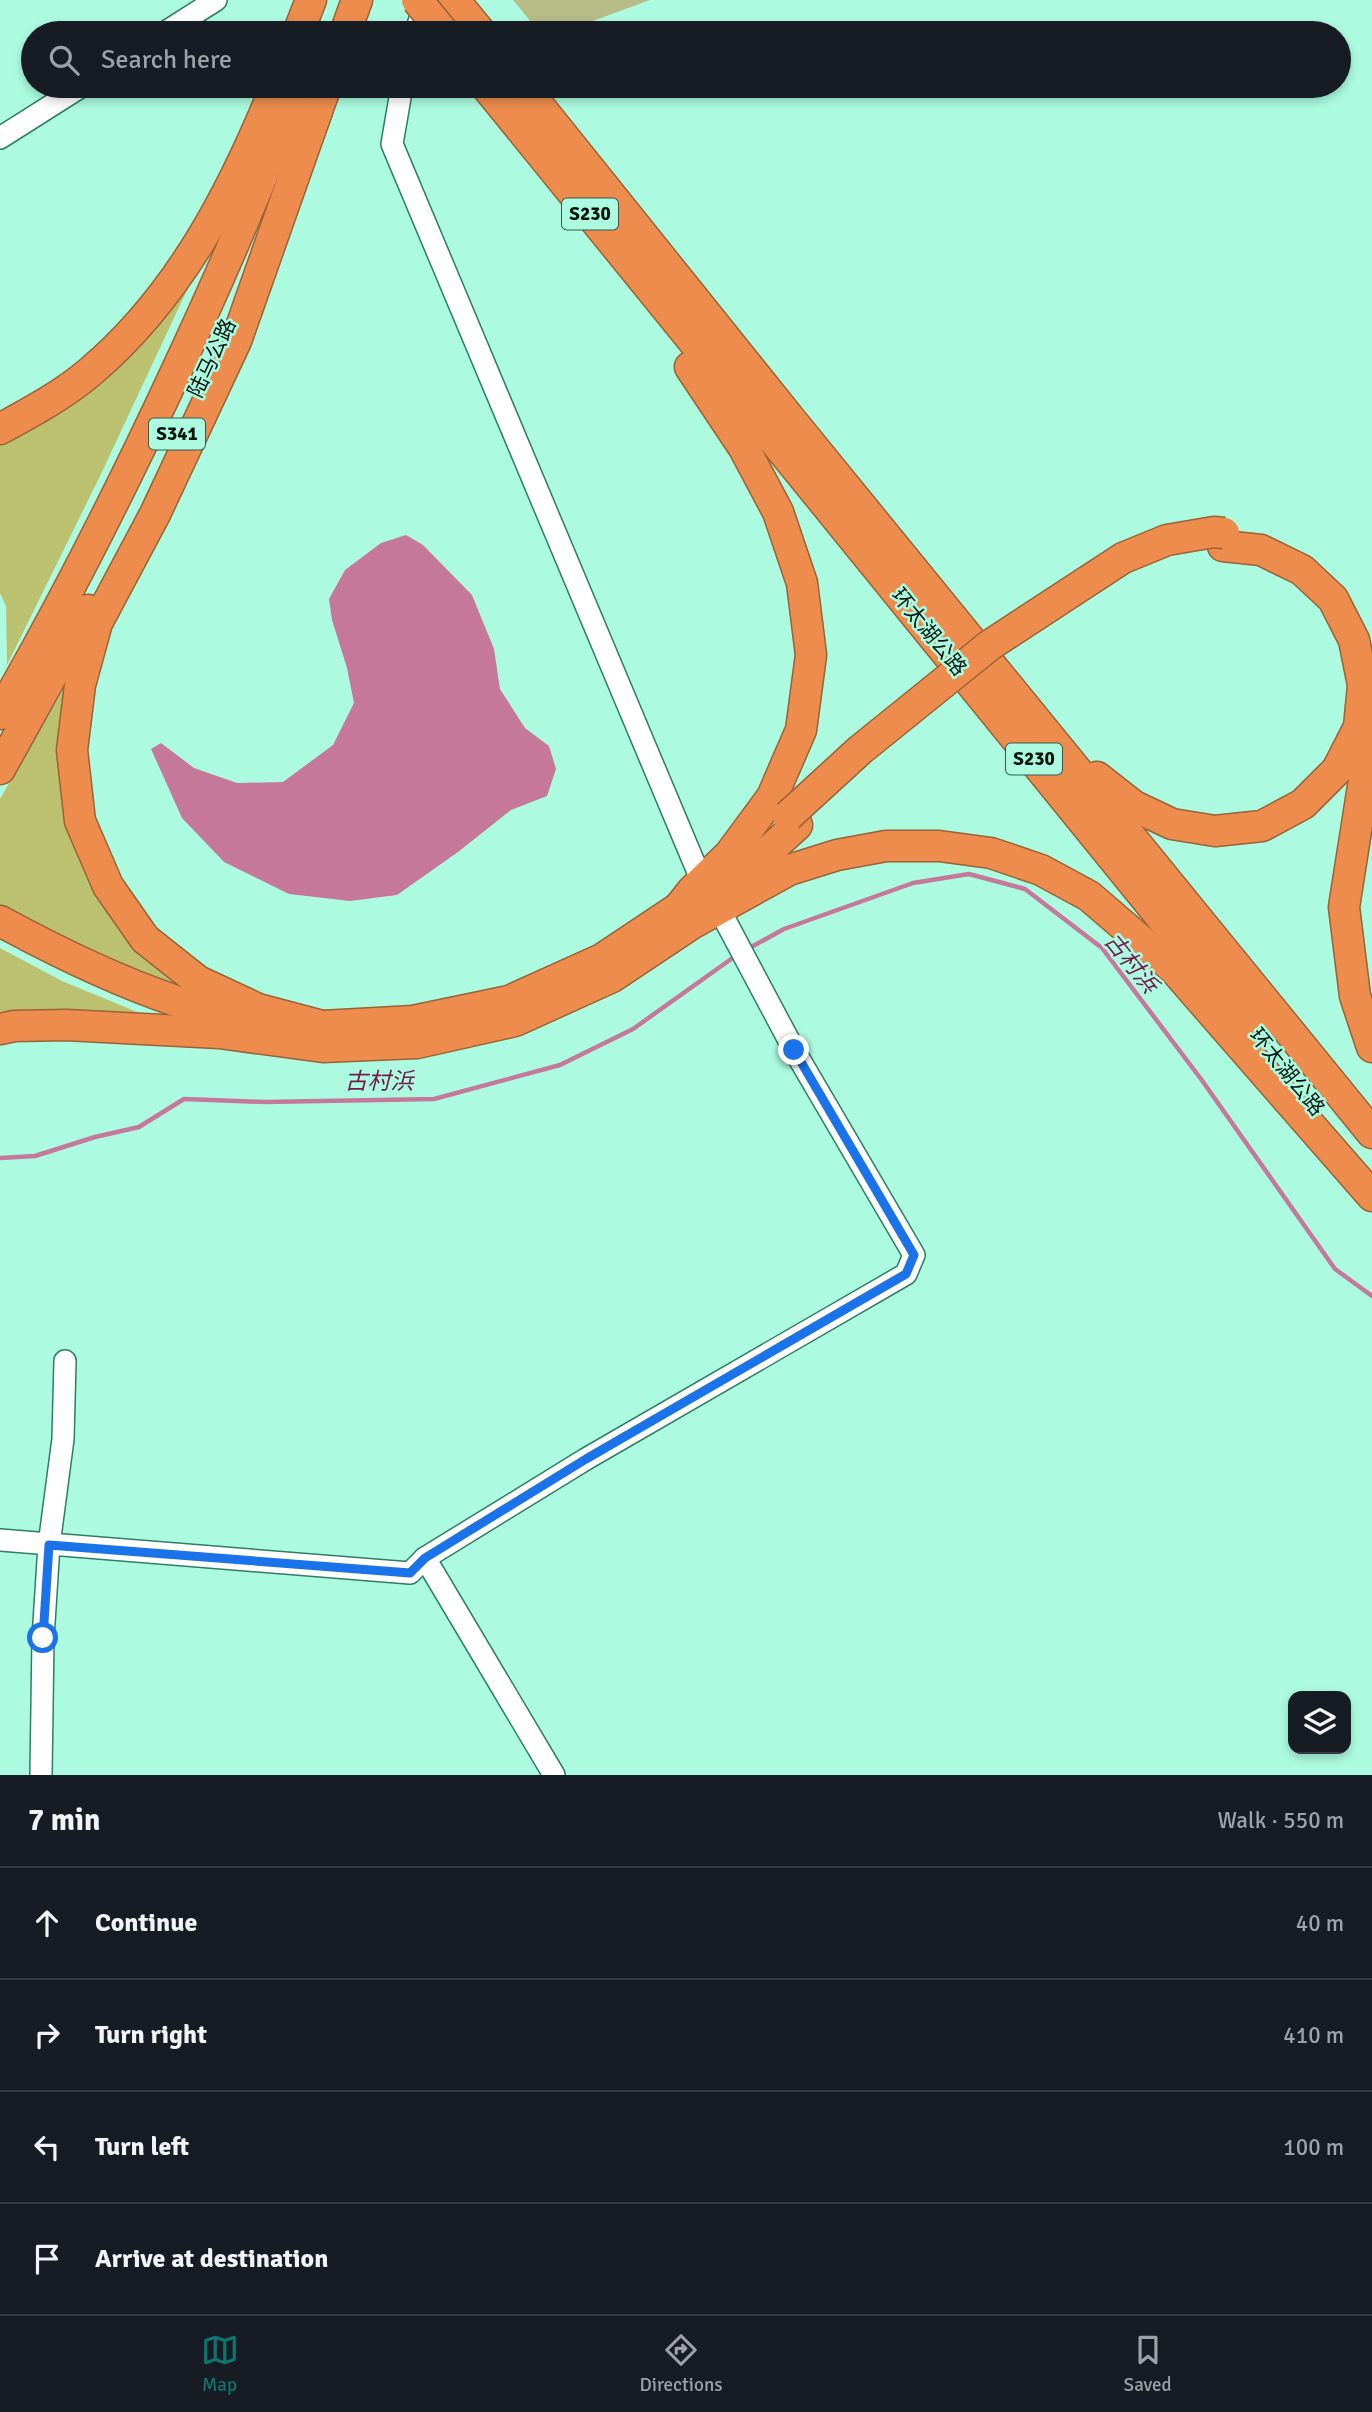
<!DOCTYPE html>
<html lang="en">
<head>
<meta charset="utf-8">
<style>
	body { margin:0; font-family:Signika,"Noto Sans SC",sans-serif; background:#20242c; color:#f1f3f6 }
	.controls { position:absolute; right:21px; bottom:21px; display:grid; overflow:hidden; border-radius:14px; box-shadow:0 4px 10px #0003 }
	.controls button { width:63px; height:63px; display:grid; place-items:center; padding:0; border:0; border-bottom:2px solid #363941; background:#171b24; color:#f1f3f6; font:35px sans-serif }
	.stop { position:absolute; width:21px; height:21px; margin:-16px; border:5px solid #1a73e8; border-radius:50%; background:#fff }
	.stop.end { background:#1a73e8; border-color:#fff; box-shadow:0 2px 7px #0008 }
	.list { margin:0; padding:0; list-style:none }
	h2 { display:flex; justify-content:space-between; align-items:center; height:91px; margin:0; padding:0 28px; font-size:30px }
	h2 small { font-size:23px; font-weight:400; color:#9ea1a6 }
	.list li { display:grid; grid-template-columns:46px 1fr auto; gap:21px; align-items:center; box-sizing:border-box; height:112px; padding:0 28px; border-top:2px solid #363941 }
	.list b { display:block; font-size:26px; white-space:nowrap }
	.list em { font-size:23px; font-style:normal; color:#9ea1a6 }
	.icon { flex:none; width:38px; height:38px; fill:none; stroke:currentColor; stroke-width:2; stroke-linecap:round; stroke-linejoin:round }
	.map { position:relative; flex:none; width:1372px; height:1775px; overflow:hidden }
	.search { position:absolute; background:#171b24; box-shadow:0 4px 10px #0003; left:21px; right:21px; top:21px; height:77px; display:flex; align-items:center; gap:18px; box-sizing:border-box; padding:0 24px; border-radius:38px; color:#9ea1a6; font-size:26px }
	.sheet { height:539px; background:#171b24 }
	nav { display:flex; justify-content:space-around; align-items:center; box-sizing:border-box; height:98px; border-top:2px solid #363941; background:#171b24; font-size:19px; color:#9ea1a6 }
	nav a { display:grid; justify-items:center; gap:4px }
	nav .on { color:#0f766e }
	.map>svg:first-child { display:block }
	.green { fill:#b7bc86 }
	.forest { fill:#bbc16f }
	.water { fill:#c6789b }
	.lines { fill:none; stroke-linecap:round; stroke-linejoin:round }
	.stream { stroke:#c6789b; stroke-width:4.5 }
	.minor-casing { stroke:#2d7d67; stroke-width:24 }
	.highway-casing { stroke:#9a6237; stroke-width:33 }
	.minor { stroke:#fff; stroke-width:21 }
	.highway { stroke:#ed8c4c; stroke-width:30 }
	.highway-bridge-casing { stroke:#9a6237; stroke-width:33; stroke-linecap:butt }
	.highway-bridge { stroke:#ed8c4c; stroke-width:30 }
	.route { stroke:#1a73e8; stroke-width:9 }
	.labels { text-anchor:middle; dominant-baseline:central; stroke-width:5; stroke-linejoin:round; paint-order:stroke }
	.shield { fill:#acfbe1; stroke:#345a4e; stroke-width:2 }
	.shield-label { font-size:19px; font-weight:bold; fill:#00150f }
	.street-label { font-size:21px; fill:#00150f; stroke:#acfbe1 }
	.water-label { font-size:23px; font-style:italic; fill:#76194c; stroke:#acfbe1 }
</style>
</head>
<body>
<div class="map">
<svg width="1372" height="1775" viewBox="0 0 1372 1775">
	<rect width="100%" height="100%" fill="#acfbe1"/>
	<polygon class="green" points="513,0 650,0 560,33 540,33"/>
	<g class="forest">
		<polygon points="188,288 100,476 7,665 6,606 0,593 0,441 35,425 104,381"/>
		<polygon points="71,676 58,746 64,817 93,886 210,1001 136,976 0,908 0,799"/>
		<polygon points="0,948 62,981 159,1021 57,1010 0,1012"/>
	</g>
	<polygon class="water" points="406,535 423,545 472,595 494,649 500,689 525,728 549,746 556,769 547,796 511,810 458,852 397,895 350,901 289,894 224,862 182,818 151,749 161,743 194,768 237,783 283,782 333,745 354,703 347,668 332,620 329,599 345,570 381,543"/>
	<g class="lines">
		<g class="stream">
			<polyline points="753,946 784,929 913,883 969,874 1025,889 1102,948 1201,1079 1335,1269 1372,1296"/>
			<polyline points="0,1158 35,1156 95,1137 139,1127 184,1099 265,1102 434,1099 560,1065 633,1029 734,957"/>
		</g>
		<g class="minor-casing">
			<g id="minor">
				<polyline points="164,33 216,0"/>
				<polyline points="416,33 425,0"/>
				<polyline points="402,86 392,144 698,872"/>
				<polyline points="0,138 82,86"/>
				<polyline points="0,1540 410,1573 425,1558 586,1459 906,1274 914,1255 794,1050 726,922"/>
				<polyline points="425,1558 554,1775"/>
				<polyline points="41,1775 43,1638 49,1545 63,1439 65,1361"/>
			</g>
		</g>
		<g class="highway-casing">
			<g id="highway">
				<polyline points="454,0 481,33"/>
				<polyline points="298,33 311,0"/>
				<polyline points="345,33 357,0"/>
				<polyline points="486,86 1256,1034"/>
				<polyline points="523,86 791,420 1372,1133"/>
				<polyline points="317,111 236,341 155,514 97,623 80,685 72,750 80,821 108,886 145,939 198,981 258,1009 322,1026"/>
				<polyline points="310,130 326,86"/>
				<path d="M0 429C31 412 63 395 90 372 179 297 233 192 276 86"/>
				<path d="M0 714C64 603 121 490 175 374 219 280 261 184 297 86"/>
				<polyline points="1372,729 1344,907 1355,996 1372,1047"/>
				<polyline points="0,769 88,610"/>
				<polyline points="1097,777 1134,806 1172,824 1215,831 1262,826 1303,804 1337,770 1359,727 1363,685 1354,640 1333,599 1302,570 1261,550 1223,546"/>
				<polyline points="723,893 797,825"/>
				<polyline points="681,905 692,891 730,854 772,797 801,730 811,655 802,583 778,512 744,448 690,367"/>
				<path d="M0 921C57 952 114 980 176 1001 198 1009 219 1017 243 1019"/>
				<polyline points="303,1024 322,1026 413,1021 509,1001 602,959 698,895"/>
				<polyline points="0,1029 14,1026 66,1025 219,1033 323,1047 417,1043 515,1021 612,977 693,923 789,870 837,855 886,846 939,846 991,853 1041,870 1089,896 1174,969 1372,1196"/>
			</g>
		</g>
		<use href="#minor" class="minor"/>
		<use href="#highway" class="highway"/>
		<g class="highway-bridge-casing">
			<g id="highway-bridge">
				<polyline points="417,0 444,33"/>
				<polyline points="788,816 860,750 990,645 1123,558 1167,540 1214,532 1224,533"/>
			</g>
		</g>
		<use href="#highway-bridge" class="highway-bridge"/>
	</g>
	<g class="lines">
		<polyline class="route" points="43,1638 49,1545 410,1573 425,1558 586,1459 906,1274 914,1255 794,1050"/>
	</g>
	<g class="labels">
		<g class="shield">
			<rect x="562" y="198.5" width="56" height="31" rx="5"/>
			<rect x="149" y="418.5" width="56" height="31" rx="5"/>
			<rect x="1006" y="743.5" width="56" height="31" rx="5"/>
		</g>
		<g class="shield-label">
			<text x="590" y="214">S230</text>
			<text x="177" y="434">S341</text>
			<text x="1034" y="759">S230</text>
		</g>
		<g class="street-label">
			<text transform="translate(212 358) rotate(-65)">陆马公路</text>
			<text transform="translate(929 632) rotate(51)">环太湖公路</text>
			<text transform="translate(1287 1072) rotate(51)">环太湖公路</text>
		</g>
		<g class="water-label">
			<text transform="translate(1131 963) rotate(51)">古村浜</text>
			<text x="379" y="1081">古村浜</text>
		</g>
	</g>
</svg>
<div class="controls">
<button><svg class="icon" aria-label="layers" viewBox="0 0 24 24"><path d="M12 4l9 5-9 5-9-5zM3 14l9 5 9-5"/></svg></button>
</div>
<div class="stop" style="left:43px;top:1638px"></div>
<div class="stop end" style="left:794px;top:1050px"></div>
<div class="search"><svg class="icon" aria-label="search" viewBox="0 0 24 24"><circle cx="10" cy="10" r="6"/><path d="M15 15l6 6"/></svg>Search here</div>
</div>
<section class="sheet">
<h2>7 min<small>Walk · 550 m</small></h2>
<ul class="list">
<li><svg class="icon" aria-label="ahead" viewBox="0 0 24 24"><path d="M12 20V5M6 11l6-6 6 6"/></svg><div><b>Continue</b></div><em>40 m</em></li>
<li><svg class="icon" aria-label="right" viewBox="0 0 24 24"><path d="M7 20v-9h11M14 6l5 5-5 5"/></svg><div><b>Turn right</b></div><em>410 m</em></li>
<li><svg class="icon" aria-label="left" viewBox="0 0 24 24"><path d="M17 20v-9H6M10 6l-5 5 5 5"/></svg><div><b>Turn left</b></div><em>100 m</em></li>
<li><svg class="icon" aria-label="arrive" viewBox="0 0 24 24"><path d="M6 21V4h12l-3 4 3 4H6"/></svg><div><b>Arrive at destination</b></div></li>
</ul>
</section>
<nav>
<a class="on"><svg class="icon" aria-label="map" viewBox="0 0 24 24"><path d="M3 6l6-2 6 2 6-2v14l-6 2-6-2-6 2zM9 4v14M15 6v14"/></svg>Map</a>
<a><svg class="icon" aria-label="directions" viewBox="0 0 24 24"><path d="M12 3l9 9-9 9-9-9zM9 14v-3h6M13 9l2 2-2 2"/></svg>Directions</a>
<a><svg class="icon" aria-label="saved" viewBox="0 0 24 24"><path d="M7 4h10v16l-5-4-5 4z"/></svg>Saved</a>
</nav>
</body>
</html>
